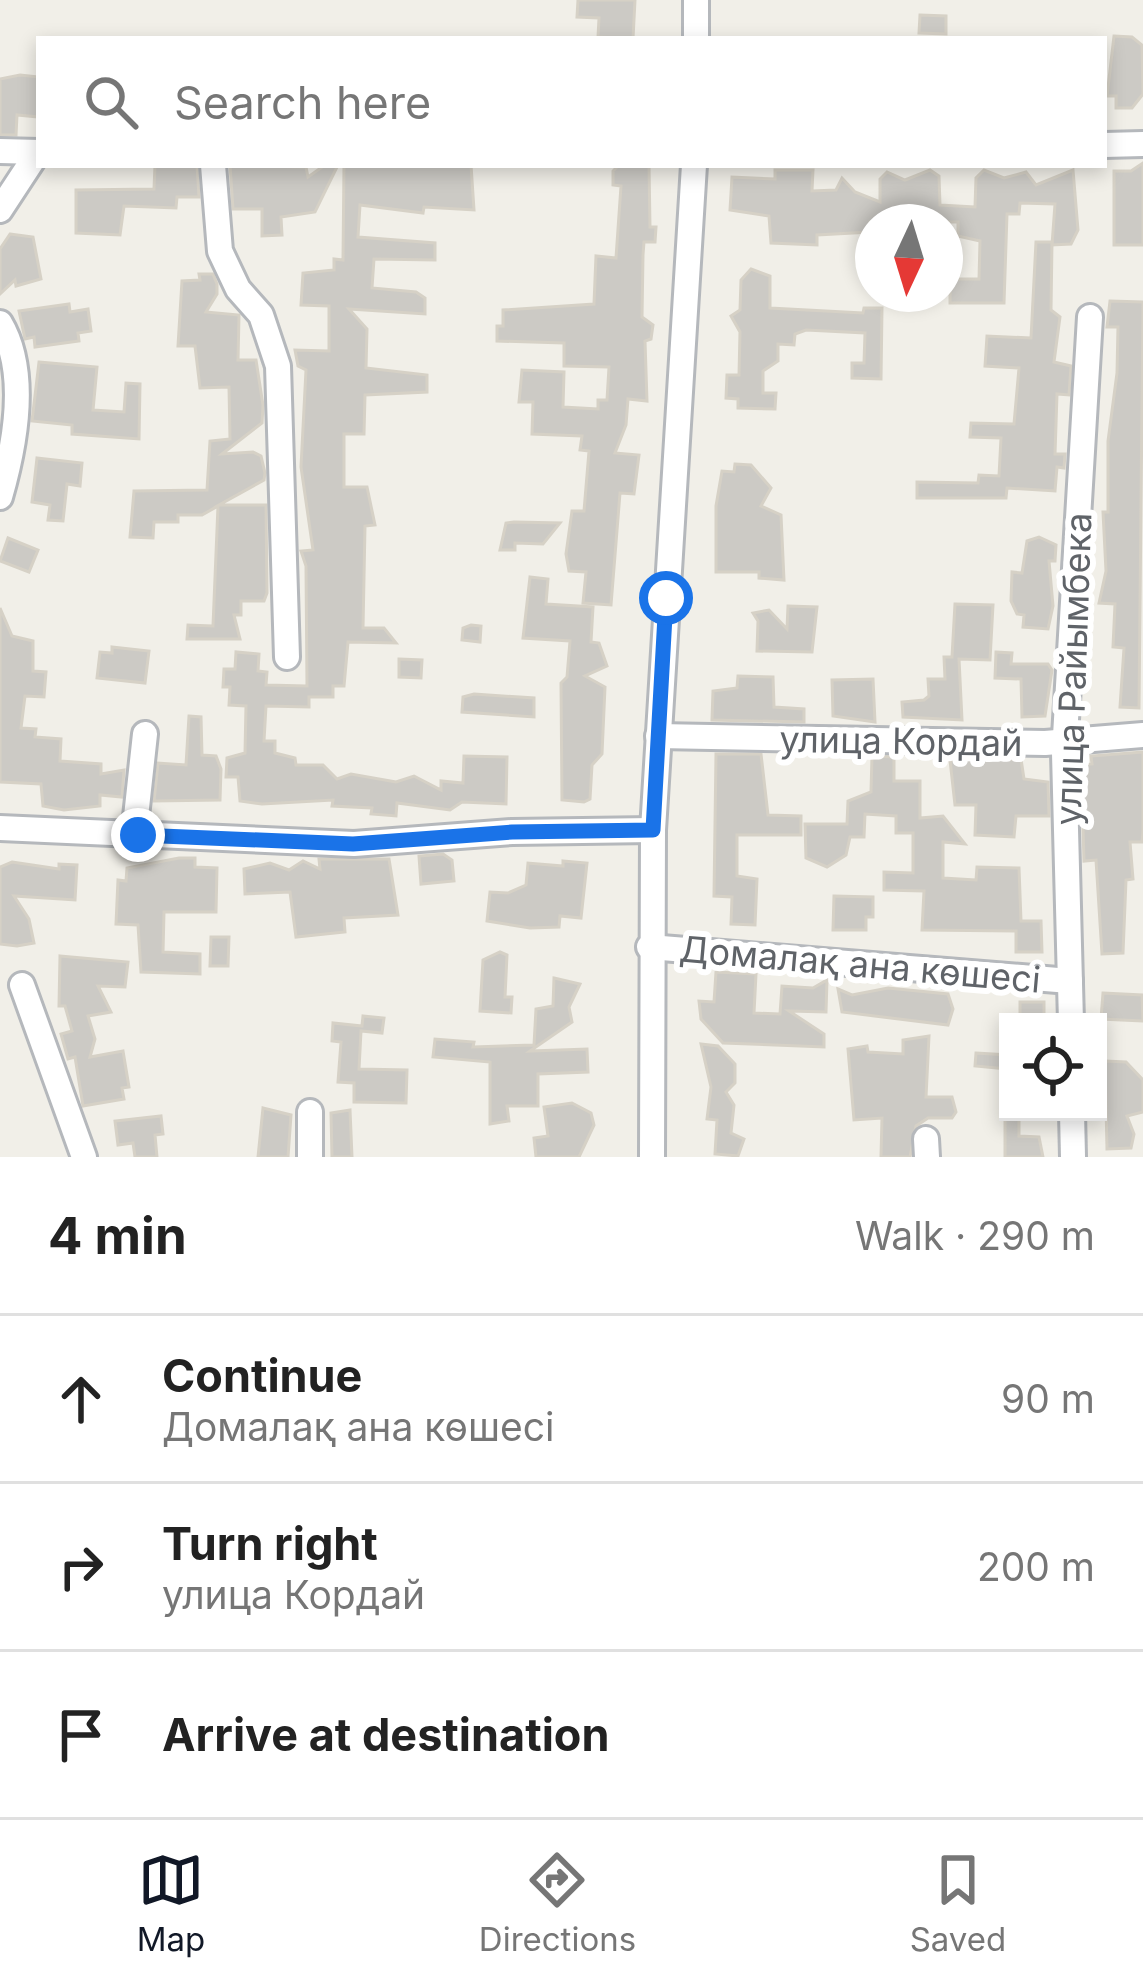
<!DOCTYPE html>
<html lang="en">
<head>
<meta charset="utf-8">
<style>
	body { margin:0; font-family:Inter,sans-serif; background:#f2f2f2; color:#222 }
	.controls { position:absolute; right:36px; bottom:36px; display:grid; overflow:hidden; border-radius:0px; box-shadow:0 6px 18px #0003 }
	.controls button { width:108px; height:108px; display:grid; place-items:center; padding:0; border:0; border-bottom:3px solid #e0e0e0; background:#fff; color:#222; font:60px sans-serif }
	.compass { position:absolute; left:855px; top:204px; width:108px; height:108px; border-radius:50%; background:#fff; box-shadow:0 6px 18px #0003; rotate:184deg }
	.stop { position:absolute; width:36px; height:36px; margin:-27px; border:9px solid #1a73e8; border-radius:50%; background:#fff }
	.stop.end { background:#1a73e8; border-color:#fff; box-shadow:0 3px 12px #0008 }
	.list { margin:0; padding:0; list-style:none }
	h2 { display:flex; justify-content:space-between; align-items:center; height:156px; margin:0; padding:0 48px; font-size:51px }
	h2 small { font-size:39px; font-weight:400; color:#767676 }
	.list li { display:grid; grid-template-columns:78px 1fr auto; gap:36px; align-items:center; box-sizing:border-box; height:168px; padding:0 48px; border-top:3px solid #e0e0e0 }
	.list b { display:block; font-size:45px; white-space:nowrap }
	.list p { margin:0; font-size:39px; white-space:nowrap; color:#767676 }
	.list em { font-size:39px; font-style:normal; color:#767676 }
	.icon { flex:none; width:66px; height:66px; fill:none; stroke:currentColor; stroke-width:2; stroke-linecap:round; stroke-linejoin:round }
	.map { position:relative; flex:none; width:1143px; height:1157px; overflow:hidden }
	.search { position:absolute; background:#fff; box-shadow:0 6px 18px #0003; left:36px; right:36px; top:36px; height:132px; display:flex; align-items:center; gap:30px; box-sizing:border-box; padding:0 42px; border-radius:0px; color:#767676; font-size:45px }
	.sheet { height:660px; background:#fff }
	nav { display:flex; justify-content:space-around; align-items:center; box-sizing:border-box; height:168px; border-top:3px solid #e0e0e0; background:#fff; font-size:33px; color:#767676 }
	nav a { display:grid; justify-items:center; gap:6px }
	nav .on { color:#111827 }
	.map>svg:first-child { display:block }
	.building { fill:#cccac5; stroke:#d6d1c6; stroke-width:3 }
	.lines { fill:none; stroke-linecap:round; stroke-linejoin:round }
	.minor-casing { stroke:#b5b8bc; stroke-width:30 }
	.minor { stroke:#fff; stroke-width:24 }
	.route { stroke:#1a73e8; stroke-width:15 }
	.labels { text-anchor:middle; dominant-baseline:central; stroke-width:12; stroke-linejoin:round; paint-order:stroke }
	.street-label { font-size:36px; fill:#5f6368; stroke:#fff }
</style>
</head>
<body>
<div class="map">
<svg width="1143" height="1157" viewBox="0 0 1143 1157">
	<rect width="100%" height="100%" fill="#f1efe8"/>
	<g class="building">
		<polygon points="578,0 635,0 633,39 598,37 599,18 577,17"/>
		<polygon points="920,15 946,16 946,34 919,33"/>
		<polygon points="1114,36 1132,37 1142,45 1143,94 1132,108 1116,108 1116,96 1107,96"/>
		<polygon points="20,75 39,77 39,117 17,115 16,135 0,135 0,79"/>
		<polygon points="1143,163 1143,245 1114,245 1114,171 1131,171"/>
		<polygon points="155,165 197,165 199,197 177,197 176,208 124,206 120,235 76,233 76,190 154,189"/>
		<polygon points="230,165 306,167 308,177 325,165 338,165 315,212 281,217 282,235 262,236 262,209 233,209"/>
		<polygon points="344,165 471,165 474,210 424,207 423,213 360,205 358,237 435,243 435,260 374,259 372,288 416,292 425,298 425,314 349,309 367,329 366,368 427,375 427,392 365,395 364,434 344,434 344,487 367,487 375,525 365,526 363,628 384,628 396,643 348,642 344,686 333,686 333,697 309,697 309,707 266,706 264,741 275,741 275,753 295,758 296,765 323,765 337,779 351,774 396,782 414,776 441,790 441,781 463,783 464,756 507,757 506,804 462,802 450,810 397,803 396,816 371,814 372,808 332,806 333,800 262,804 240,801 238,777 226,777 227,758 245,753 246,706 229,705 230,687 223,687 224,669 235,669 236,652 259,654 258,671 267,672 266,685 307,686 306,566 301,551 313,550 301,467 306,370 298,366 295,350 329,351 329,306 301,305 303,273 334,270 334,259 343,260"/>
		<polygon points="619,165 649,165 650,227 656,227 655,242 644,242 643,255 642,317 653,325 651,339 645,341 647,401 628,399 626,425 615,453 639,455 634,494 620,493 611,605 583,603 586,572 569,571 566,554 572,511 584,511 589,451 580,450 582,436 532,434 533,402 519,402 522,370 564,372 563,407 598,409 598,400 607,400 609,367 564,366 564,343 497,341 497,326 503,326 503,310 594,304 596,256 616,258 621,186 613,185 613,171"/>
		<polygon points="775,170 813,170 812,191 836,190 842,178 855,192 880,202 880,179 887,172 905,180 930,170 939,176 940,205 975,207 976,178 984,170 1004,178 1026,172 1036,185 1073,170 1078,230 1071,244 1052,245 1055,204 1020,203 1019,214 1007,214 1004,303 950,303 950,279 979,279 980,241 958,236 958,222 870,222 870,232 817,235 817,245 771,243 769,216 730,210 732,177 775,179"/>
		<polygon points="10,234 33,237 41,279 16,286 15,280 0,294 0,249"/>
		<polygon points="1036,242 1052,242 1051,310 1060,317 1054,362 1071,366 1069,395 1057,394 1055,454 1065,454 1064,468 1057,467 1055,491 1007,488 1006,498 917,498 917,482 978,483 979,475 999,476 1001,438 970,437 971,423 1014,424 1019,368 985,366 987,336 1031,338"/>
		<polygon points="751,269 770,276 770,308 863,313 864,308 882,308 881,379 852,378 852,363 864,363 865,333 806,330 795,334 794,345 778,344 778,361 763,371 763,393 776,393 775,409 738,408 738,399 726,398 727,375 739,375 740,332 731,316 740,310 741,280"/>
		<polygon points="199,274 213,274 217,284 217,294 206,312 239,315 238,360 256,360 263,405 262,423 222,454 253,452 261,456 265,473 264,480 219,505 266,505 267,593 264,601 241,601 241,615 234,615 240,639 187,639 188,625 213,626 218,506 202,515 178,515 178,522 154,522 153,538 130,537 134,491 207,490 210,441 230,439 229,387 200,388 195,346 178,346 182,281 200,280"/>
		<polygon points="1110,301 1143,302 1139,708 1120,707 1124,648 1113,647 1115,604 1099,603 1106,571 1103,512 1108,512 1108,441 1117,373 1118,327 1107,327"/>
		<polygon points="69,304 70,312 88,309 91,331 78,333 79,341 35,347 34,337 25,339 19,311"/>
		<polygon points="39,362 97,367 93,410 124,412 126,383 140,384 139,439 72,434 72,425 32,421"/>
		<polygon points="37,458 82,463 80,486 67,484 63,521 48,520 50,505 32,502"/>
		<polygon points="735,464 751,465 771,488 761,506 781,515 784,580 759,578 759,572 716,572 716,506 722,471 734,472"/>
		<polygon points="514,522 560,523 543,544 515,543 515,550 500,550 506,523"/>
		<polygon points="1039,537 1056,545 1055,561 1049,561 1053,606 1048,629 1023,627 1024,615 1017,614 1011,601 1012,572 1022,573 1027,541"/>
		<polygon points="8,538 38,550 29,572 0,561"/>
		<polygon points="530,577 548,579 546,604 593,607 591,642 599,643 607,666 585,676 605,687 602,754 592,765 590,799 584,802 562,800 561,683 567,677 570,641 523,638"/>
		<polygon points="955,604 993,605 990,660 959,659 962,720 903,717 902,702 924,700 929,696 928,679 945,679 944,657 952,657"/>
		<polygon points="788,606 817,607 812,652 757,651 758,621 753,613 769,610 787,629"/>
		<polygon points="0,608 12,636 33,641 33,671 46,672 44,697 25,696 21,728 36,729 35,737 61,739 60,761 101,764 101,774 124,770 122,797 100,795 100,806 64,810 43,806 41,784 0,782"/>
		<polygon points="471,625 481,626 480,642 462,640 463,628"/>
		<polygon points="112,647 149,651 145,683 97,678 100,652 112,653"/>
		<polygon points="996,652 1012,653 1011,664 1048,664 1052,670 1045,716 1022,717 1021,679 995,678"/>
		<polygon points="399,659 422,660 421,678 399,677"/>
		<polygon points="738,676 773,677 774,707 804,709 804,722 712,720 713,691 737,688"/>
		<polygon points="873,679 875,722 833,716 832,680"/>
		<polygon points="474,694 534,698 534,717 462,712 463,697"/>
		<polygon points="189,716 201,717 202,755 216,756 221,769 220,800 154,801 158,763 186,765"/>
		<polygon points="1143,752 1143,831 1142,842 1130,842 1133,879 1126,880 1123,953 1102,954 1096,860 1084,861 1081,765 1092,764 1091,756"/>
		<polygon points="716,754 761,754 768,815 801,816 801,835 737,835 737,876 757,879 755,925 731,924 732,897 714,896"/>
		<polygon points="872,756 894,757 894,781 920,781 920,818 943,816 965,844 943,842 943,878 976,880 977,867 1019,868 1021,921 1041,921 1042,952 1016,952 1016,931 922,930 924,891 884,890 884,872 913,873 913,833 896,833 896,816 865,814 864,837 850,837 846,855 827,867 806,858 805,824 847,824 848,801 871,792"/>
		<polygon points="1021,759 1024,779 1048,782 1049,816 1016,816 1014,837 975,835 976,805 955,805 950,760"/>
		<polygon points="443,854 452,860 454,881 421,884 419,856"/>
		<polygon points="179,858 195,858 195,867 217,868 216,912 164,912 163,952 200,954 200,974 141,972 138,925 116,924 118,880 126,881 127,868"/>
		<polygon points="319,859 389,859 398,915 344,918 345,932 296,937 290,892 245,894 244,869 270,863 289,870 303,861 320,869"/>
		<polygon points="563,861 587,863 581,918 560,916 559,927 530,928 487,921 490,892 508,893 526,885 528,863 563,866"/>
		<polygon points="12,862 59,869 59,864 77,865 75,900 14,896 29,919 34,943 17,946 0,944 0,867"/>
		<polygon points="834,896 873,897 873,917 866,917 866,930 833,930"/>
		<polygon points="211,937 229,937 228,966 210,966"/>
		<polygon points="500,952 507,955 505,997 512,997 511,1013 480,1011 483,960"/>
		<polygon points="60,956 128,962 125,987 98,986 111,1012 88,1016 95,1039 90,1057 123,1051 129,1087 122,1088 124,1099 83,1106 75,1057 68,1059 61,1034 72,1031 65,1006 59,1006"/>
		<polygon points="716,972 756,974 754,1013 780,1014 782,986 813,988 827,980 826,1012 789,1011 824,1034 824,1047 723,1043 701,1019 699,1001 714,1002"/>
		<polygon points="554,978 580,984 569,1007 572,1022 530,1051 587,1049 588,1072 538,1074 538,1106 507,1106 509,1121 490,1124 490,1062 433,1057 435,1039 474,1042 473,1047 534,1045 536,1009 553,1006"/>
		<polygon points="888,988 948,994 953,1009 948,1025 842,1012 838,989 852,995"/>
		<polygon points="1103,993 1142,995 1143,1021 1101,1019"/>
		<rect x="1020" y="1002" width="24" height="20"/>
		<polygon points="363,1016 384,1018 382,1033 361,1031 359,1069 407,1070 406,1103 354,1102 354,1083 338,1082 341,1042 332,1041 333,1023 362,1026"/>
		<polygon points="929,1036 926,1097 952,1097 956,1112 952,1118 928,1118 916,1126 910,1157 881,1157 882,1118 854,1120 848,1049 867,1046 868,1052 903,1054 903,1040"/>
		<polygon points="701,1044 718,1046 735,1064 735,1083 726,1092 734,1105 731,1133 744,1139 738,1156 715,1154 717,1120 707,1119 711,1087"/>
		<polygon points="976,1053 1008,1055 1008,1069 975,1066"/>
		<polygon points="1105,1061 1126,1062 1143,1080 1143,1112 1127,1116 1134,1134 1131,1148 1107,1149"/>
		<polygon points="572,1103 591,1113 594,1125 579,1157 536,1157 534,1138 548,1136 544,1107"/>
		<polygon points="263,1108 291,1115 288,1157 258,1157"/>
		<polygon points="350,1110 352,1157 332,1157 331,1113"/>
		<polygon points="161,1116 163,1134 155,1135 157,1157 135,1157 133,1143 118,1145 115,1121"/>
		<polygon points="1005,1119 1019,1119 1019,1136 1039,1137 1043,1157 1005,1157"/>
	</g>
	<g class="lines">
		<g class="minor-casing">
			<g id="minor">
				<polyline points="696,39 696,0"/>
				<polyline points="1104,145 1143,144"/>
				<polyline points="0,151 39,152"/>
				<polyline points="213,165 220,251 238,289 261,315 278,366 287,657"/>
				<polyline points="0,210 38,152"/>
				<path d="M0 323C29 372 15 445 0 497"/>
				<polyline points="658,736 1045,743 1143,735"/>
				<polyline points="0,828 354,844 512,832 653,830"/>
				<polyline points="134,835 145,734"/>
				<polyline points="649,947 1070,981"/>
				<polyline points="22,985 84,1157"/>
				<polyline points="1071,1022 1064,753 1090,317"/>
				<polyline points="310,1112 310,1157"/>
				<polyline points="1072,1112 1073,1157"/>
				<polyline points="926,1139 927,1157"/>
				<polyline points="652,1157 653,830 694,165"/>
			</g>
		</g>
		<use href="#minor" class="minor"/>
	</g>
	<g class="lines">
		<polyline class="route" points="138,835 353,844 512,832 653,830 666,598"/>
	</g>
	<g class="labels">
		<g class="street-label">
			<text transform="translate(1073 669) rotate(-88)">улица Райымбека</text>
			<text transform="translate(901 741) rotate(1)">улица Кордай</text>
			<text transform="translate(860 964) rotate(5)">Домалақ ана көшесі</text>
		</g>
	</g>
</svg>
<div class="controls">
<button><svg class="icon" aria-label="locate" viewBox="0 0 24 24"><circle cx="12" cy="12" r="6"/><path d="M12 2v4M12 18v4M2 12h4M18 12h4"/></svg></button>
</div>
<svg class="compass" viewBox="-18 -18 36 36"><path d="M0-13l5 13h-10z" fill="#e53935"/><path d="M0 13l5-13h-10z" fill="#767676"/></svg>
<div class="stop" style="left:666px;top:598px"></div>
<div class="stop end" style="left:138px;top:835px"></div>
<div class="search"><svg class="icon" aria-label="search" viewBox="0 0 24 24"><circle cx="10" cy="10" r="6"/><path d="M15 15l6 6"/></svg>Search here</div>
</div>
<section class="sheet">
<h2>4 min<small>Walk · 290 m</small></h2>
<ul class="list">
<li><svg class="icon" aria-label="ahead" viewBox="0 0 24 24"><path d="M12 20V5M6 11l6-6 6 6"/></svg><div><b>Continue</b><p>Домалақ ана көшесі</p></div><em>90 m</em></li>
<li><svg class="icon" aria-label="right" viewBox="0 0 24 24"><path d="M7 20v-9h11M14 6l5 5-5 5"/></svg><div><b>Turn right</b><p>улица Кордай</p></div><em>200 m</em></li>
<li><svg class="icon" aria-label="arrive" viewBox="0 0 24 24"><path d="M6 21V4h12l-3 4 3 4H6"/></svg><div><b>Arrive at destination</b></div></li>
</ul>
</section>
<nav>
<a class="on"><svg class="icon" aria-label="map" viewBox="0 0 24 24"><path d="M3 6l6-2 6 2 6-2v14l-6 2-6-2-6 2zM9 4v14M15 6v14"/></svg>Map</a>
<a><svg class="icon" aria-label="directions" viewBox="0 0 24 24"><path d="M12 3l9 9-9 9-9-9zM9 14v-3h6M13 9l2 2-2 2"/></svg>Directions</a>
<a><svg class="icon" aria-label="saved" viewBox="0 0 24 24"><path d="M7 4h10v16l-5-4-5 4z"/></svg>Saved</a>
</nav>
</body>
</html>
